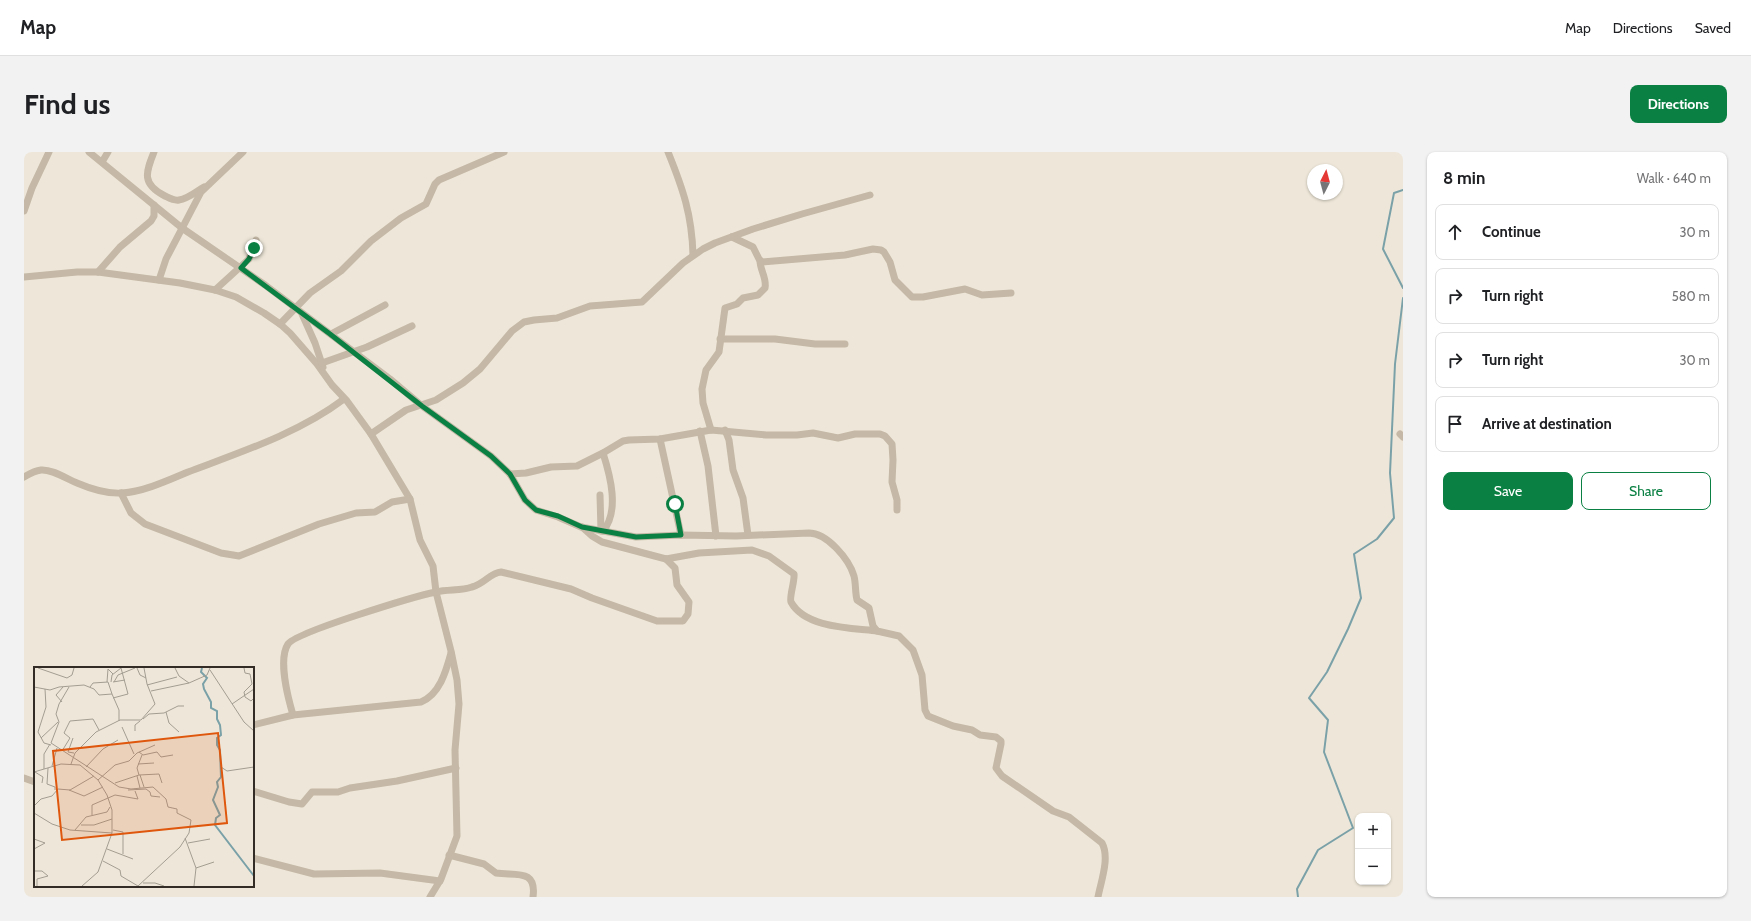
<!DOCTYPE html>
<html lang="en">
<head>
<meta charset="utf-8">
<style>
	body { margin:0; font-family:Cabin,sans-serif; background:#f2f2f2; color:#202124 }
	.controls { position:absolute; right:12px; bottom:12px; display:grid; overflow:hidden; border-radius:8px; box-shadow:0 1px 3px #0004 }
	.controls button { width:36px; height:36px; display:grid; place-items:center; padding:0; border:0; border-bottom:1px solid #e0e0e0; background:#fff; color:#202124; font:20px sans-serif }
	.compass { position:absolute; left:1283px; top:12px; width:36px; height:36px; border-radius:50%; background:#fff; box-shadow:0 1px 3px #0004; rotate:6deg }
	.stop { position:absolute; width:12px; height:12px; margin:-9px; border:3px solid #0b8043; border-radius:50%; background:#fff }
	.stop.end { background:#0b8043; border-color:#fff; box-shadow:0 1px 4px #0008 }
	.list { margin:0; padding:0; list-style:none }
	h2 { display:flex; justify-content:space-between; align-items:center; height:52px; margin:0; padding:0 16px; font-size:17px }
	h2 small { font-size:13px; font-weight:400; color:#757577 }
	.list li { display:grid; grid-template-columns:26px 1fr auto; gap:12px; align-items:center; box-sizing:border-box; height:56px; margin:0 8px 8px; padding:0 8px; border:1px solid #e0e0e0; border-radius:8px }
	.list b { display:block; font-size:15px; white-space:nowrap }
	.list em { font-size:13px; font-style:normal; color:#757577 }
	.actions { display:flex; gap:8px; padding:12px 16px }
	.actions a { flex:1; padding:9px 0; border:1px solid #0b8043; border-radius:8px; text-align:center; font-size:14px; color:#0b8043 }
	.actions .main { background:#0b8043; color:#fff }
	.icon { flex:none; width:22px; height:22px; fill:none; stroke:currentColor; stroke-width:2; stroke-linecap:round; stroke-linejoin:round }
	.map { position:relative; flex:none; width:1379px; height:745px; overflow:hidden; border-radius:8px }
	header { display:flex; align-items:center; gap:24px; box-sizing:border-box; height:56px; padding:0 20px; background:#fff; border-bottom:1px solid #e0e0e0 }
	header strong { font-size:19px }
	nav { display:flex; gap:22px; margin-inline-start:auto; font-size:14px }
	.intro { display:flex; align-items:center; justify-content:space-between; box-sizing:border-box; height:96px; padding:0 24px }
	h1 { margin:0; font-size:28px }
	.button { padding:10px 18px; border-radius:8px; background:#0b8043; color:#fff; font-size:14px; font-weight:700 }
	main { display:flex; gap:24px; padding:0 24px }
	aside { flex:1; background:#fff; border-radius:8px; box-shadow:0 1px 3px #0004 }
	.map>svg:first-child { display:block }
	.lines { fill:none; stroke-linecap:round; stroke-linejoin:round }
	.stream { stroke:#7ba1a8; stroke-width:2 }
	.minor { stroke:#c5b8a6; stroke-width:7 }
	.route { stroke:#0b8043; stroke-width:5 }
	.inset-river { fill:none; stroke:#7ba1a8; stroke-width:2 }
	.inset-road { fill:none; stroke:#a39c91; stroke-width:1 }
	.view { fill:#df570d; fill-opacity:0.15; stroke:#df570d; stroke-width:2 }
	.inset-edge { fill:none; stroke:#322b26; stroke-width:2 }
</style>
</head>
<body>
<header>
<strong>Map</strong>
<nav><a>Map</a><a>Directions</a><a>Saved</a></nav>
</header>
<div class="intro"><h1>Find us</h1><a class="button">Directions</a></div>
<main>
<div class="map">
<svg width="1379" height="745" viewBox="0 0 1379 745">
	<rect width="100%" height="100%" fill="#eee7d9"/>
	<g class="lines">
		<g class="stream">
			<polyline points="1379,38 1370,41 1359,97 1379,136"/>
			<polyline points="1274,745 1273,737 1294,698 1329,676 1300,600 1304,568 1285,546 1303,520 1324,477 1337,446 1330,402 1353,387 1370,366 1366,321 1371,212 1379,146"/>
		</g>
		<g class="minor">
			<path d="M65 0 158 76 241 133 366 227 398 254 467 304 486 322 501 348 512 358 534 365 557 375 612 385 657 383 712 384 785 381C803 381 825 407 830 424 832 432 831 440 833 448L845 456 849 474 853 479 875 484 889 498 898 523 901 558 904 564 929 574 948 578 956 583 972 585 977 589V592L972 616 978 624 1029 659 1045 665 1078 691C1086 706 1077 729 1074 745"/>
			<path d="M130 0C122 20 117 32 141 44 145 46 150 49 155 48 164 47 173 39 180 35"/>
			<path d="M644 0C659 37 668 63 669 103"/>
			<polyline points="78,10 84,0"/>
			<polyline points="0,59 8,36 25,0"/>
			<polyline points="708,85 729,95 735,107 738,110 821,103 849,97 857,98 860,100 866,110 871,128 888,145 899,145 941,137 958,143 987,141"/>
			<polyline points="74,120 96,95 127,69 130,64 130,53"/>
			<polyline points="0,125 53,120 74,120 156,131 191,138 212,145 240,161 256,172 266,181 293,212 308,233 323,249 347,282 386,347 396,388 409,414 412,440 427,499 433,528 435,552 431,598 433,684 417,727 406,745"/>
			<polyline points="135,128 142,107 177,40 219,0"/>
			<polyline points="191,138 225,107 232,88"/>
			<polyline points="278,162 291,191 299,215"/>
			<polyline points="256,172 286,141 317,119 347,89 377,66 402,52 411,32 415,28 480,0"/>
			<polyline points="307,182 361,153"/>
			<polyline points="696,187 751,187 791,192 821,192"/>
			<polyline points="298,211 343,195 388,174"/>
			<path d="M687 278 679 251 678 237 682 218 695 200 701 156 713 152 719 146 734 143 741 136C743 126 736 118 736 109"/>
			<polyline points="701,278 705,288 709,318 719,346 724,383"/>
			<polyline points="676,279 684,314 692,384"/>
			<polyline points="347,282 382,258 412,248 439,231 456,217 488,179 500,170 510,168 533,166 566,154 618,150 659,111 679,97 691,91 729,77 778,62 846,43"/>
			<polyline points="1376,282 1379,285"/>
			<polyline points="636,287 657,383"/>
			<polyline points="486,322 502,321 527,315 553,314 579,301 599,289 605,288 636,287 687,278 742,283 773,283 789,281 814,286 831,282 856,282 861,284 868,292 869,308 868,330 873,348 873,358"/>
			<path d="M0 325C5 322 10 319 17 318 28 317 43 327 53 331 67 337 83 342 98 341 119 340 145 328 164 320 217 300 275 281 320 247"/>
			<polyline points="97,341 107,361 121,372 197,401 215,404 295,372 332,361 351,360 368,350 386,347"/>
			<polyline points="576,343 577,379"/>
			<path d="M558 375 568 384 578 390 642 407 675 401 728 398 745 404 770 422C771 429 765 445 767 450 781 476 827 476 853 479"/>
			<path d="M579 379C596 359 586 323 579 301"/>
			<path d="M269 563C264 546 254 507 264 492 272 480 392 444 412 440 424 437 437 439 448 435 460 432 466 421 477 420L547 437 568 446 633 469H659L664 462 665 450 653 433 651 416 642 407"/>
			<path d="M229 573 269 563 397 550C416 542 422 519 427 501"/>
			<polyline points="0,626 11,630"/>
			<polyline points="229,639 265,650 278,652 288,640 314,640 326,636 373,629 432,616"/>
			<path d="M425 703 460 712 472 721C491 724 513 716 509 745"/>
			<polyline points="229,706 290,722 356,721 416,729"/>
		</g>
	</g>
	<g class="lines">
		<polyline class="route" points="230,96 225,107 217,116 306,182 398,254 467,304 486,322 501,348 512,358 534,364 558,375 612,385 657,383 651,352"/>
	</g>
	<g transform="translate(10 515)">
		<rect width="220" height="220" fill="#eee7d9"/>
		<path class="inset-river" d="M168 1 167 5 173 11 169 17 170 22 177 35V41L183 44V52L186 58 187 68 183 71V78L186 83 187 110 183 115 184 120 179 133 186 148 182 151 181 158 220 209"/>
		<path class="inset-road" d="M4 1 33 11 38 8 40 1M103 1 106 8 112 11M141 1 145 9 155 16M210 1 211 6 216 7 218 17 210 25 211 30 217 34 220 31M176 3 210 55 220 64M73 15 74 2 79 7M77 15 78 8 87 1M79 15 91 13M80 15 84 8 101 1M113 18 143 10M0 20 16 23 25 20 50 18 60 22 65 28 78 27 85 43V54M35 20 25 37 22 47 25 55 17 76 85 120 97 122 119 120 132 132 134 140 143 142V146L157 153 155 166 146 180 104 219M56 20 59 16 74 15 78 27M11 22 12 40 4 65 10 76 17 78M117 24 155 16 173 8 176 1M79 31 94 27 87 1M28 35 22 28 29 20M198 37 220 22M132 45 135 56 145 65M109 52 115 47 130 46 144 39H150M88 60 100 87M101 64V58L106 54M7 71 24 55M39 71 34 85 40 86M28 84 36 71 30 66 36 54 59 52 65 63M105 85 109 88 123 85 127 90 139 88M37 97 41 86 62 65 86 53H107L121 37 113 17 110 1M104 97 120 96M18 99 23 81M52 100 69 82 84 73M187 100 193 104 220 100M14 101 13 117 21 120V123M10 102V87L16 77M0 105 27 97 46 98 64 113 73 128 78 143V166L64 205 48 219M1 105 9 110 8 116M105 108 103 101 108 88M106 108 110 120M103 109 106 121M64 113 81 98 95 94 103 86 121 78M81 116 105 108 125 107 128 116M35 123 50 129 69 120M94 123 112 122 116 125 117 129 126 130M0 139 7 132 18 129 24 122 36 123 60 109M0 146 18 157 36 163 78 166M58 148V138L81 128 104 132 101 124M47 158H60L78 152M41 163 52 150 73 145 76 140M79 163 89 165V187M151 171 162 201 160 219M0 172 11 176 0 182M154 176 176 172M73 182 99 192M69 194 86 203 87 209 104 219M162 201 180 195M0 204H8L14 209 3 212V219M109 216H121L130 219"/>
		<path class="view" d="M184 66 193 156 28 173 19 84Z"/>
		<rect width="220" height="220" class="inset-edge"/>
	</g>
</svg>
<div class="controls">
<button>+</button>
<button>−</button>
</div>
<svg class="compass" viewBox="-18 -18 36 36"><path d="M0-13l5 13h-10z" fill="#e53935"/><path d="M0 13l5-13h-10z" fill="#757577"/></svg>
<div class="stop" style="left:651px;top:352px"></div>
<div class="stop end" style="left:230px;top:96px"></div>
</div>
<aside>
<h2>8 min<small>Walk · 640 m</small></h2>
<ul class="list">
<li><svg class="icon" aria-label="ahead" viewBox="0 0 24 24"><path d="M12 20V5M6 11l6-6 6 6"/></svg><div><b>Continue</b></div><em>30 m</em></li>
<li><svg class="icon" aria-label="right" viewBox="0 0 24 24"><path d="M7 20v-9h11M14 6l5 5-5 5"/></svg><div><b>Turn right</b></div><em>580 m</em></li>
<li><svg class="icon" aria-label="right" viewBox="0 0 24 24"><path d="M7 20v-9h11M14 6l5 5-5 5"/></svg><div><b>Turn right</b></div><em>30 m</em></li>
<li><svg class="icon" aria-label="arrive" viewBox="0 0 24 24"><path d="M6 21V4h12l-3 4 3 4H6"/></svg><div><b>Arrive at destination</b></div></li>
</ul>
<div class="actions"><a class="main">Save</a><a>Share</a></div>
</aside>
</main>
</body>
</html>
